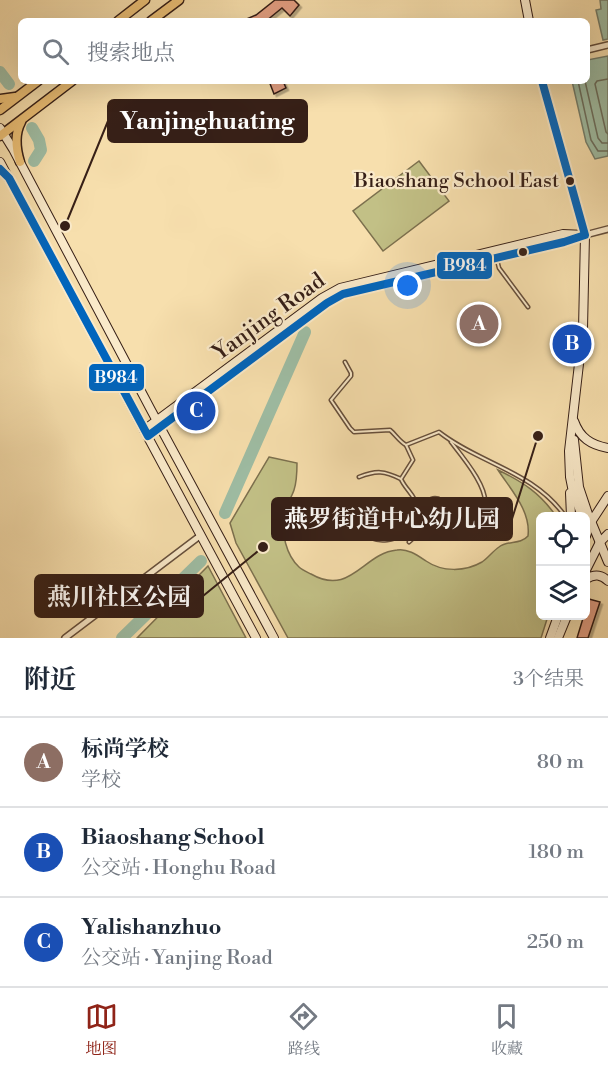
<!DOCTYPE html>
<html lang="zh">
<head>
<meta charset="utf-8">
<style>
	body { margin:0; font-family:"Libre Bodoni","Noto Serif SC",serif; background:#f6f6f7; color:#1f2937 }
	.controls { position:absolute; right:18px; bottom:18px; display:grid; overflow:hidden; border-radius:9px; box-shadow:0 6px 24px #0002 }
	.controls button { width:54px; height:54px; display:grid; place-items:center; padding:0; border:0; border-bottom:2px solid #e0e1e3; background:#fff; color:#1f2937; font:30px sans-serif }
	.you { position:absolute; left:408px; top:286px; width:21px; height:21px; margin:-15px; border:4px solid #fff; border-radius:50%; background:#1a73e8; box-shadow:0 0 0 9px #1a73e833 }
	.badge { display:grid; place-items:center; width:39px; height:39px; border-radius:50%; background:#8f2418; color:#fff; font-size:20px; font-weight:700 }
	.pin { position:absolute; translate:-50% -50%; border:3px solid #fff; box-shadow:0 2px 6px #0006 }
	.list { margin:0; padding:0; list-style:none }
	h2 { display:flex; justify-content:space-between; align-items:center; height:78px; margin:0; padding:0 24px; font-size:26px }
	h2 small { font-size:20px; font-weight:400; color:#747a83 }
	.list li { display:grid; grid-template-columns:39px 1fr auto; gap:18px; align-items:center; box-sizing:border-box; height:90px; padding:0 24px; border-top:2px solid #e0e1e3 }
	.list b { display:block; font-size:22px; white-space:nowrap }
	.list p { margin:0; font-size:20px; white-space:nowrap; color:#747a83 }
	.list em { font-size:20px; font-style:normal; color:#747a83 }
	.icon { flex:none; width:33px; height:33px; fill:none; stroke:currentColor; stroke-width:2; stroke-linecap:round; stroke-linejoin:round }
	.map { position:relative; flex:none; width:608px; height:638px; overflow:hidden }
	.search { position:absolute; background:#fff; box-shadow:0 6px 24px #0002; left:18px; right:18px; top:18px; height:66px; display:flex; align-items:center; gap:15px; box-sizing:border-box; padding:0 21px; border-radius:9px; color:#747a83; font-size:22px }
	.sheet { height:348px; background:#fff }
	nav { display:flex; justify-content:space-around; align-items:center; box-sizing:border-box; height:84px; border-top:2px solid #e0e1e3; background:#fff; font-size:16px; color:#747a83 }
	nav a { display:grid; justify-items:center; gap:3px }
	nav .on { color:#8f2418 }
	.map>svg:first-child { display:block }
	.green { fill:#c2c086; stroke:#7c704e; stroke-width:1.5 }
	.water { fill:#9ebda4; stroke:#747e6c; stroke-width:1.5 }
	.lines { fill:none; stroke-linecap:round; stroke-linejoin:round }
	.shore { stroke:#6a6e5e; stroke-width:1.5 }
	.river { stroke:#9ebda4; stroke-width:12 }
	.building { fill:#e4a083; stroke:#361f17; stroke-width:1.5; filter:url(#shadow) }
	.lane-casing { stroke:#664f3c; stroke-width:5 }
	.street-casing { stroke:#664f3c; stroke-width:8 }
	.secondary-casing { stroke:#361f17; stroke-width:10 }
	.primary-casing { stroke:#361f17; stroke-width:11 }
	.lane { stroke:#faeaca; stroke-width:2 }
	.street { stroke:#faeaca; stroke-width:5 }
	.secondary { stroke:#faeaca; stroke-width:8 }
	.primary { stroke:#ecc076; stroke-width:8 }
	.bus-1-casing { stroke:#faeaca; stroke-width:12 }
	.bus-1 { stroke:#0065bd; stroke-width:8 }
	.bus-dot { fill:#361f17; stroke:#faeaca; stroke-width:2 }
	.labels { text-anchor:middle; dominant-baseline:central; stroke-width:4.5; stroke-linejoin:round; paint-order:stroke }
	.bus-label { font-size:20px; fill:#361f17; stroke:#faeaca; text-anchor:end }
	.street-label { font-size:22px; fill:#361f17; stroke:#faeaca }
	.leader { fill:none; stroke:#361f17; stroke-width:2 }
	.callout-dot { fill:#361f17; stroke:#faeaca; stroke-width:2 }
	.callout { fill:#361f17; stroke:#361f17; stroke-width:2 }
	.callout-label { font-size:24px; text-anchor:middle; font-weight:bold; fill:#fff }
	.line-badge { stroke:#faeaca; stroke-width:2 }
	.badge-label { font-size:16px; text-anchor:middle; font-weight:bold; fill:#fff }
</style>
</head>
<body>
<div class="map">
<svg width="608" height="638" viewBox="0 0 608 638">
	<defs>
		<filter id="shadow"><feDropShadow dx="2.5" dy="2.5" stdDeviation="0" flood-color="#0004"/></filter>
	</defs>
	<rect width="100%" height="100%" fill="#f7dfad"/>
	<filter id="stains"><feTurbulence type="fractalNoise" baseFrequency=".00333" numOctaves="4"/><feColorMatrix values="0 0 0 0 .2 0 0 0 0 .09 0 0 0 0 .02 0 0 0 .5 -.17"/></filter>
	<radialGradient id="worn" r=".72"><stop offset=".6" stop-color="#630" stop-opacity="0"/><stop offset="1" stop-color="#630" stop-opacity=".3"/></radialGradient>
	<g class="green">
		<polygon points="419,161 449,201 383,251 353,211"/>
		<path d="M269 457 297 463C297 472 297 481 294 490 291 499 285 506 284 516 281 532 286 555 299 567 302 570 307 572 311 574 351 597 363 553 397 550 407 548 417 555 426 561 442 572 465 572 482 562 488 558 493 551 499 547 508 540 520 545 528 536 531 511 511 490 498 470 523 482 540 493 556 516H540V616H548L541 638H288L236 543 230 523Z"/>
		<polygon points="208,566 246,638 137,638"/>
	</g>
	<g class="water">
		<polygon points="600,0 608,0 608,39 603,40 596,10 601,9"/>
		<polygon points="608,56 608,156 595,159 586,142 572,81 587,81 587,60"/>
	</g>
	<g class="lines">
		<g class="shore">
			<polyline points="608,79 597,81 595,84 606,132 608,134"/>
			<polyline points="578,81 591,140 598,151 608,151"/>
			<polyline points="585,81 598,138 602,143 608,143"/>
		</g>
		<g class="river">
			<polyline points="0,72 9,84"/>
			<polyline points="32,128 39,140 41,150 34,161"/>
			<polyline points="225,513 305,332"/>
			<polyline points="122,638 201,561"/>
		</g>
	</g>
	<g class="building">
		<polygon points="275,0 294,0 299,5 290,16 282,8 266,21 242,21 256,15"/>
		<polygon points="269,81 283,81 286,88 274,94"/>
		<polygon points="589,599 600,602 588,638 577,638 584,615 585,615 585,610"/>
	</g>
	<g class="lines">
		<g class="lane-casing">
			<g id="lane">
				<polyline points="497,260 499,268 528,307"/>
				<path d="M345 362 351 373V376L331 400 350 428 354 432 390 430C396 435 399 441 406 445L439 432C480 464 533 471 565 516"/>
				<path d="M359 477C377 470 384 471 401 479"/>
				<path d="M327 510C333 510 340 509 345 511 356 515 359 533 371 538 391 546 420 531 417 507 416 496 405 489 401 479L413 460 406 445"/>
				<path d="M409 542C413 538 419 534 422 528 426 520 419 503 431 499 449 493 452 528 475 517 479 514 483 511 484 507 491 490 461 455 451 442"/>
			</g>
		</g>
		<g class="street-casing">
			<g id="street">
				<polyline points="587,50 608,45"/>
				<polyline points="585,235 608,229"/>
				<polyline points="65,638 201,535"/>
			</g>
		</g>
		<g class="secondary-casing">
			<g id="secondary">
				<polyline points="525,0 529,21"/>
				<polyline points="542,81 585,235 583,329 569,451 570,477 573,492 582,516"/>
				<polyline points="0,128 13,149 151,410 274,638"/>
				<polyline points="0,162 256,638"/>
				<path d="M574 421C580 438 591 445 608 448"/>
				<polyline points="144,430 322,298 340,288 563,234 585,235"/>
				<polyline points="148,436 327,303 343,294 564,242 580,237"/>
				<polyline points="574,440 579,487 588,514 608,562"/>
				<polyline points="570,493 571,516"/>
				<polyline points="586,536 591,522 608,496"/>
				<polyline points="586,570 600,542 608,534"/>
				<path d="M586 579C594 574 601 574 608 581"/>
				<polyline points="550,638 558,616"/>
				<polyline points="558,638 567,616"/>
			</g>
		</g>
		<g class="primary-casing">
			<g id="primary">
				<polyline points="118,21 145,0"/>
				<polyline points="151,21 179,0"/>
				<polyline points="0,99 15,97"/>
				<polyline points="0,110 38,81"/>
				<polyline points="0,136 72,81"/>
				<path d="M20 162C16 149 14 135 21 122"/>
				<polyline points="0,169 9,178"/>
			</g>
		</g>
		<use href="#lane" class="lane"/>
		<use href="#street" class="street"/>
		<use href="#secondary" class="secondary"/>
		<use href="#primary" class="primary"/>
		<g class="bus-1-casing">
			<polyline id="bus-1" points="0,169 9,178 148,436 327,303 343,294 564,242 585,235 542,81"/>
		</g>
		<use href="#bus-1" class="bus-1"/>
	</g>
	<g class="bus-dot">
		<circle cx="570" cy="181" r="5"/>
		<circle cx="523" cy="252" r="5"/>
	</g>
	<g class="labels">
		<g class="bus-label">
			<text x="559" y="181">Biaoshang School East</text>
		</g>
		<g class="street-label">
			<text transform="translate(269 317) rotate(-36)">Yanjing Road</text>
		</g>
	</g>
	<path class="leader" d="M65 226L108 121M538 436L512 519M263 547L203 596"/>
	<g class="callout-dot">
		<circle cx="65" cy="226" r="6"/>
		<circle cx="538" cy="436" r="6"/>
		<circle cx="263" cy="547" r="6"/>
	</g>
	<g class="callout">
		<rect x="108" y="100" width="199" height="42" rx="6"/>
		<rect x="272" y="498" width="240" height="42" rx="6"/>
		<rect x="35" y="575" width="168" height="42" rx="6"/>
	</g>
	<g class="callout-label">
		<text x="207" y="129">Yanjinghuating</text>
		<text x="392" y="527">燕罗街道中心幼儿园</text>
		<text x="119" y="605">燕川社区公园</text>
	</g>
	<g class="line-badge">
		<rect x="436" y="251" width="57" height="29" rx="6" fill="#0065bd"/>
		<rect x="88" y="363" width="57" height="29" rx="6" fill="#0065bd"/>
	</g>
	<g class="badge-label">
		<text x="465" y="271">B984</text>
		<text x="116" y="383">B984</text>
	</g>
	<rect width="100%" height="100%" filter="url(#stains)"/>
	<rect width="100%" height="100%" fill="url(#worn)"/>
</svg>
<div class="controls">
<button><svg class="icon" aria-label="locate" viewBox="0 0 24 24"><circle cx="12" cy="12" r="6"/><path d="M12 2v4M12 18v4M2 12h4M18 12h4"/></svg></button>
<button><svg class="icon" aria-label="layers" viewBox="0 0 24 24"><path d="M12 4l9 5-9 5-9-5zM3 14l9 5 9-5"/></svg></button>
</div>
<div class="you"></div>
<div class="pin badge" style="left:479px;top:324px;background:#8d6e63">A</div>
<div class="pin badge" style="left:572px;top:344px;background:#1a4fb4">B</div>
<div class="pin badge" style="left:196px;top:411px;background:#1a4fb4">C</div>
<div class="search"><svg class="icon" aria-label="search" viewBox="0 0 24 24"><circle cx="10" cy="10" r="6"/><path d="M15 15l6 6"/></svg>搜索地点</div>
</div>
<section class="sheet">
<h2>附近<small>3个结果</small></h2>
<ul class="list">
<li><span class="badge" style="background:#8d6e63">A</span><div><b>标尚学校</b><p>学校</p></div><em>80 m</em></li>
<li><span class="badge" style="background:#1a4fb4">B</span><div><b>Biaoshang School</b><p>公交站 · Honghu Road</p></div><em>180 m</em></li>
<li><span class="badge" style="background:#1a4fb4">C</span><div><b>Yalishanzhuo</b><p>公交站 · Yanjing Road</p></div><em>250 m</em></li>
</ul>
</section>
<nav>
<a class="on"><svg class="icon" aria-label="map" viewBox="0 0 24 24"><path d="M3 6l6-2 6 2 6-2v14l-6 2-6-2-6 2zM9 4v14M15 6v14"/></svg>地图</a>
<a><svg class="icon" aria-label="directions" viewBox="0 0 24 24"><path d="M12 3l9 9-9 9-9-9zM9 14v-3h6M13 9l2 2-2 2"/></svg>路线</a>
<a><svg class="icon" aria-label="saved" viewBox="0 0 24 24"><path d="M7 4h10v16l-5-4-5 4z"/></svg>收藏</a>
</nav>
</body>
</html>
